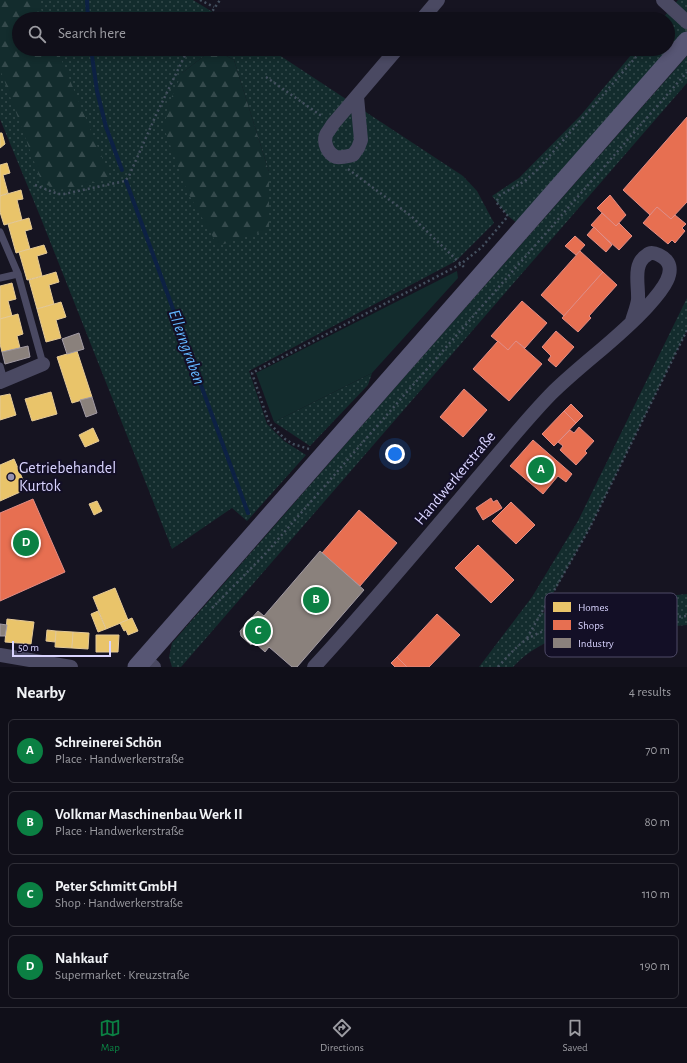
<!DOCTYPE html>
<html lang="en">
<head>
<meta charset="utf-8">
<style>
	body { margin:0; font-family:"Alegreya Sans",sans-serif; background:#191822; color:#f1f3f6 }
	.scale { position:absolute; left:12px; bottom:10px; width:99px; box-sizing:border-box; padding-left:4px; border:2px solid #d9d4ff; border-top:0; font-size:11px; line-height:14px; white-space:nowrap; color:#d9d4ff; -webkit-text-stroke:3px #130f26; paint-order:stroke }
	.you { position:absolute; left:395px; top:454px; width:14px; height:14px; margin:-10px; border:3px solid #fff; border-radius:50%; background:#1a73e8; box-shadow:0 0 0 6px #1a73e833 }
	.badge { display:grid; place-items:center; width:26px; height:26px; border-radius:50%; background:#0b8043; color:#fff; font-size:13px; font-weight:700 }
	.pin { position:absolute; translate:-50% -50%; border:2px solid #fff; box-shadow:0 1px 4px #0006 }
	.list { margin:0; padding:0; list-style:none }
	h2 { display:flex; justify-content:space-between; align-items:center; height:52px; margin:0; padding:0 16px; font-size:17px }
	h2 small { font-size:13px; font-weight:400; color:#9c9ca2 }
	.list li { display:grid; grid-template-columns:26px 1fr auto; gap:12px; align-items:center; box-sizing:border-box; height:64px; margin:0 8px 8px; padding:0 8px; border:1px solid #302f38; border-radius:6px }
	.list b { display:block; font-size:15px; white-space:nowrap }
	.list p { margin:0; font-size:13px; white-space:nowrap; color:#9c9ca2 }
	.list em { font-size:13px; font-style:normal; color:#9c9ca2 }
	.icon { flex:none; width:22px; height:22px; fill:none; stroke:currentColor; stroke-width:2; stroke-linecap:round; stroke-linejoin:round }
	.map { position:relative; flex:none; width:687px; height:667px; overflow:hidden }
	.search { position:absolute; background:#100f19; box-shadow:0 2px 6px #0003; left:12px; right:12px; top:12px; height:44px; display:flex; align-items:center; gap:10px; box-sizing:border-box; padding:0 14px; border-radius:22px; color:#9c9ca2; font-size:15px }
	.sheet { height:340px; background:#100f19 }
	nav { display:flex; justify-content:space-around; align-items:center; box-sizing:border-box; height:56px; border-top:1px solid #302f38; background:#100f19; font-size:11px; color:#9c9ca2 }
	nav a { display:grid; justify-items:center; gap:2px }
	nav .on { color:#0b8043 }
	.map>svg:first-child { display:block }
	.grass { fill:url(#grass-dots) }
	.forest { fill:url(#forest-firs) }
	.garden { fill:#132c2d }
	.homes { fill:#e9c46a; stroke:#e4c997 }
	.shops { fill:#e76f51; stroke:#e38d85 }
	.industry { fill:#8a817c; stroke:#a29aa3 }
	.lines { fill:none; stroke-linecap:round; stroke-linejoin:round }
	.stream { stroke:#0d2144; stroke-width:4 }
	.path { stroke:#44505f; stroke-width:2.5; stroke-dasharray:2 3; stroke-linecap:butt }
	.service { stroke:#4a4962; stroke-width:7 }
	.minor { stroke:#4a4962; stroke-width:14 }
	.secondary { stroke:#575674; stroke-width:19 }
	.poi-dot { fill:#9591b1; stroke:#130f26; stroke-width:1.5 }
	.labels { text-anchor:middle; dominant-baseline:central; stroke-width:4; stroke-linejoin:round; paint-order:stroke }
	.poi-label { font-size:16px; fill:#d9d4ff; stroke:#130f26; text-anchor:start }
	.street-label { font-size:16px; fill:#d9d4ff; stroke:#130f26 }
	.water-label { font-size:17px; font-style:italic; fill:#62b6ff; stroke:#130f26 }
	.key { fill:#130f26; stroke:#4e4a67; stroke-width:1 }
	.key-label { font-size:11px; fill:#d9d4ff }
</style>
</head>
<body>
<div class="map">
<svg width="687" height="667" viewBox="0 0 687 667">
	<defs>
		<pattern id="grass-dots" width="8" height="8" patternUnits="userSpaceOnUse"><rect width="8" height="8" fill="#132c2d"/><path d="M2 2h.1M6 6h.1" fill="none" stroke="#354a4c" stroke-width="1.8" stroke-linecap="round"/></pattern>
		<pattern id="forest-firs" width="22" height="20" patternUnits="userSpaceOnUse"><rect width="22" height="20" fill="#132c2d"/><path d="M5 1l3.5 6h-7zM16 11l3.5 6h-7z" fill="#354a4c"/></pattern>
	</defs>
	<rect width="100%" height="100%" fill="#161421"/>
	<g class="grass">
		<polygon points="0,0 193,0 224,19 19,19 19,49 213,49 182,73 269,172 234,60 214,49 270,49 463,176 477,191 494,223 456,261 249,371 267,424 284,441 306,455 247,521 232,508 172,549 40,216 0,119"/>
		<polygon points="678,0 687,0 687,40 522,227 508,216 492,196 519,178 581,115 636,49 668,49 668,19 662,19"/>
		<polygon points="687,56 687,83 181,667 172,667 169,657 172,643 400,382"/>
		<path d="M687 298V330L589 529 542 613 575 605 687 594V625L566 636C545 641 528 651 513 667H479L532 597 578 521Z"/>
		<polygon points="372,373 368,385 310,446 274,422"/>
	</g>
	<g class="forest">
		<polygon points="0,0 37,0 45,19 19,19 19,49 57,49 111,179 59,190 42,183 0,69"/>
		<polygon points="213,49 234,60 269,172 269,229 218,246 187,191 164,128 170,101 182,73"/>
	</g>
	<polygon class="garden" points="457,271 458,278 372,373 274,422 256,373"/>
	<g class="homes">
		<polygon points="0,133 2,133 5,144 0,148"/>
		<polygon points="7,163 10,173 3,175 8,193 0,196 0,165"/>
		<polygon points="21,190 23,199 17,200 22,220 4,225 0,212 0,196"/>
		<polygon points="29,218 32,229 25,231 30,249 16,253 8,224"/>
		<polygon points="44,245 47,253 37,256 42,276 27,280 19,252"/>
		<polygon points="56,272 59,282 49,285 54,304 37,309 29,280"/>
		<polygon points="12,283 16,299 8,301 12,316 0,319 0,286"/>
		<polygon points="61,302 66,317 56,320 61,338 46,342 37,309"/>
		<polygon points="18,314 23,334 17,336 20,348 2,352 0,344 0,319"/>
		<polygon points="77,351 92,397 72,403 57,357"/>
		<polygon points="51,392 57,414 32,421 25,399"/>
		<polygon points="10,394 16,415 0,420 0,396"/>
		<polygon points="93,428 99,441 85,447 79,435"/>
		<polygon points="14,459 27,489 0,501 0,465"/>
		<polygon points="97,501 102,511 94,515 89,504"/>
		<polygon points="115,588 128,620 106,629 93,597"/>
		<polygon points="98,611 106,629 98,632 91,614"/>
		<polygon points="132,618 138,631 128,635 126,630 124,631 120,623"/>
		<polygon points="7,619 34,622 31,644 5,642"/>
		<polygon points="47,630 56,631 55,642 46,641"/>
		<polygon points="56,631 73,632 72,648 55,647"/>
		<polygon points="73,632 89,633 88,649 72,648"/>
		<polygon points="96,635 119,635 118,652 96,652"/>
	</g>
	<g class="shops">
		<polygon points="687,117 687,202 671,219 657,207 650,215 623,190"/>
		<polygon points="610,195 626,215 616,226 597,208"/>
		<polygon points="657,207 671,219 675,215 686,224 682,228 685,231 675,243 672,240 668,244 643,223"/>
		<polygon points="602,213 616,226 619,223 632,236 619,250 591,225"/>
		<polygon points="594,227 612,245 606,252 587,235"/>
		<polygon points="575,236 585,245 576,255 565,246"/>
		<polygon points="580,251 603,272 564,316 541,295"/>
		<polygon points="603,272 617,285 589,316 591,318 578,332 562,318"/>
		<polygon points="522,301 547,323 525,348 516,341 508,350 491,336"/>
		<polygon points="556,331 574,347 556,367 548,360 551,356 542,347"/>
		<polygon points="498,341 508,350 516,341 542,364 509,401 473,369"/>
		<polygon points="464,389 487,410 463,437 440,417"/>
		<polygon points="571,404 583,416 576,423 564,411"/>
		<polygon points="564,411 576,423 554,446 542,434"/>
		<polygon points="579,427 594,441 585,451 587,453 576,465 560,450 563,446 558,442 570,430 574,433"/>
		<polygon points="533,440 572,474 566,482 558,476 543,494 510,466"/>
		<polygon points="491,498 493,502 497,500 502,508 483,520 476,508"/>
		<polygon points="33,499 65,572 0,601 0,513"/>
		<polygon points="511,502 535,525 516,544 492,521"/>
		<polygon points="359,510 397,543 360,586 322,553"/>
		<polygon points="478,545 514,580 491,603 455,568"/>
		<polygon points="437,614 460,635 429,667 407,667 397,657"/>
		<polygon points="397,657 407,667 395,667 391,663"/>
	</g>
	<g class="industry">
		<polygon points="79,333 84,349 67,354 62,339"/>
		<polygon points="28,346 30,357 5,364 2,352"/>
		<polygon points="92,397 97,413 86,417 80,400"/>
		<polygon points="320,551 364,590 297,667 292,667 269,647 265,652 253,641 251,645 241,636 240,631 258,611 264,616"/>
		<polygon points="0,624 7,625 5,636 0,636"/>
	</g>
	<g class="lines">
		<g class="stream">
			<polyline points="87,0 88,19"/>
			<polyline points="91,49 97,91 106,127 122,170"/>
			<polyline points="126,181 248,513"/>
		</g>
		<g class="path">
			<polyline points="200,0 214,7"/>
			<polyline points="207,19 220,0"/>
			<polyline points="266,77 323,117"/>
			<polyline points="348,169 411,216 466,269"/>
			<polyline points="35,185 58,194 64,194 125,181 129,176 156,115 188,49"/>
			<polyline points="309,449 293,444 285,439 269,423 252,373 461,264 482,247 508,216 496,202 500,195 525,181 539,168 643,49"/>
			<polyline points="212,608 266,553 687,72"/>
			<polyline points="527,638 589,529 687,330"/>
			<path d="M498 667C515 648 527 634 553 629L687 616"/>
		</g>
		<g class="service">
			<polyline points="0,232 18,274 43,364"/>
			<polyline points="0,278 18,274"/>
			<polyline points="0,366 4,380"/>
		</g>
		<g class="minor">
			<polyline points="663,0 687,22"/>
			<polyline points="422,19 438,0"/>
			<path d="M357 97 361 140 358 148 353 155C348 156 341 158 336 157 328 154 323 143 326 135 327 132 331 128 333 124L397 49"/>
			<polyline points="0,382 43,364"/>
			<polyline points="0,655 71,667"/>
			<polyline points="145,659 154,667"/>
			<path d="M314 667C370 606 423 543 476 480 501 451 524 422 550 395 581 364 618 339 647 307 659 294 684 267 659 255 655 253 650 252 647 255 632 264 639 285 638 300 637 307 634 314 632 321"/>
		</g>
		<polyline class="secondary" points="137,667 687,41"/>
	</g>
	<circle class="poi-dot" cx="11" cy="477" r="4"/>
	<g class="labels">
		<g class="poi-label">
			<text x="19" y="468">Getriebehandel<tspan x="19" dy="18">Kurtok</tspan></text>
		</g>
		<g class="street-label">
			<text transform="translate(455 478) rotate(-50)">Handwerkerstraße</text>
		</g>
		<g class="water-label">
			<text transform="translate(187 347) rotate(70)">Ellerngraben</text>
		</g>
	</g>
	<rect x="545" y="593" width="132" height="64" rx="6" class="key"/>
	<rect x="553" y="602" width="18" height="10" fill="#e9c46a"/>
	<rect x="553" y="620" width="18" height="10" fill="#e76f51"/>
	<rect x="553" y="638" width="18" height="10" fill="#8a817c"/>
	<g class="key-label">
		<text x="578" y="611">Homes</text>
		<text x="578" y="629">Shops</text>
		<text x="578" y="647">Industry</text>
	</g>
</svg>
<div class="scale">50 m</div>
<div class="you"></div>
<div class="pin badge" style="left:541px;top:470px">A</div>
<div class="pin badge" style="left:316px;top:600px">B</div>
<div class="pin badge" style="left:258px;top:631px">C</div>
<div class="pin badge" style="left:26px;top:543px">D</div>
<div class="search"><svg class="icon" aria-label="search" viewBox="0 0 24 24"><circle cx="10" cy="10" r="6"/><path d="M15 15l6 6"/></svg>Search here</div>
</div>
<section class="sheet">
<h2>Nearby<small>4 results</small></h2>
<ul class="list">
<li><span class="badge">A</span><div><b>Schreinerei Schön</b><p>Place · Handwerkerstraße</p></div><em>70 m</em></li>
<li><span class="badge">B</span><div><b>Volkmar Maschinenbau Werk II</b><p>Place · Handwerkerstraße</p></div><em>80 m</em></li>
<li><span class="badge">C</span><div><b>Peter Schmitt GmbH</b><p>Shop · Handwerkerstraße</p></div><em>110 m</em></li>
<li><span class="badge">D</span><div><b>Nahkauf</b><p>Supermarket · Kreuzstraße</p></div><em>190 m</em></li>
</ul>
</section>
<nav>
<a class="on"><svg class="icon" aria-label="map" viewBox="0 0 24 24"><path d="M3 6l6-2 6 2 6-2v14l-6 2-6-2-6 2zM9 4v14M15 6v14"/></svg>Map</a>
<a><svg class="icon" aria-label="directions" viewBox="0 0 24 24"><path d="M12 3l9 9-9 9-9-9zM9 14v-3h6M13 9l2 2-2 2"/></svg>Directions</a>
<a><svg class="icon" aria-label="saved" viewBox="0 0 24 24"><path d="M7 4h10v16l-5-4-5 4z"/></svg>Saved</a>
</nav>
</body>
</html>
